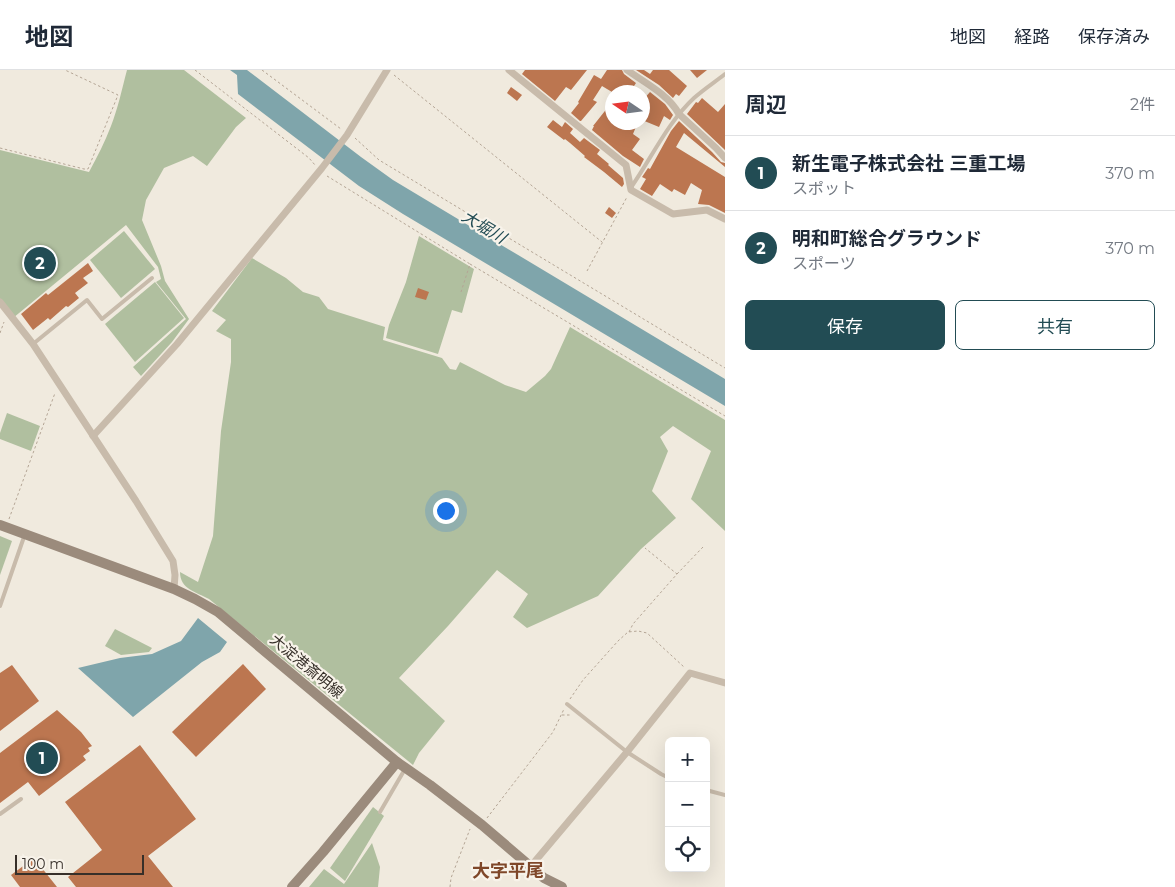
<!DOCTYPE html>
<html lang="ja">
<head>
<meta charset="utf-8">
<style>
	body { margin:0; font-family:Montserrat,"Noto Sans JP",sans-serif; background:#f6f6f7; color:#1f2937 }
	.controls { position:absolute; right:15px; bottom:15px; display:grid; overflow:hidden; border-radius:8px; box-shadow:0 5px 20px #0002 }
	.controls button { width:45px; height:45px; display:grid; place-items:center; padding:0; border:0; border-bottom:1px solid #e0e1e3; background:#fff; color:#1f2937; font:25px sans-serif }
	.compass { position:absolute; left:605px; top:15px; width:45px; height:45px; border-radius:50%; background:#fff; box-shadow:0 5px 20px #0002; rotate:283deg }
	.scale { position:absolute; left:15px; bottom:12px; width:129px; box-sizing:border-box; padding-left:5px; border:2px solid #362f29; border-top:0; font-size:14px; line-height:18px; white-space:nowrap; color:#362f29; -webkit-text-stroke:4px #f8f3ea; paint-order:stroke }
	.you { position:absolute; left:445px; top:440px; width:18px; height:18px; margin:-12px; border:4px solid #fff; border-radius:50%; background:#1a73e8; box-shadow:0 0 0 8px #1a73e833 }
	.badge { display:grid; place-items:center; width:32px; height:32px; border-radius:50%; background:#224c54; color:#fff; font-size:16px; font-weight:700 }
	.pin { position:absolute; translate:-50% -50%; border:2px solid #fff; box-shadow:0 1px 5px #0006 }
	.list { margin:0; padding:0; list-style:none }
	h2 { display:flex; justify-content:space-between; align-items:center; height:65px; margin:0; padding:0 20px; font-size:21px }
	h2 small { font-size:16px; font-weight:400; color:#747a83 }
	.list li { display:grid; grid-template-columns:32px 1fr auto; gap:15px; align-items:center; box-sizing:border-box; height:75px; padding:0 20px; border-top:1px solid #e0e1e3 }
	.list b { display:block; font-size:19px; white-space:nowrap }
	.list p { margin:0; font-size:16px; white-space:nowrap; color:#747a83 }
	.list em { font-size:16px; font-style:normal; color:#747a83 }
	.actions { display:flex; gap:10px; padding:15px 20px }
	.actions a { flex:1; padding:11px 0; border:1px solid #224c54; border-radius:8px; text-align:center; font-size:18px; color:#224c54 }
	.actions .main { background:#224c54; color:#fff }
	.icon { flex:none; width:28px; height:28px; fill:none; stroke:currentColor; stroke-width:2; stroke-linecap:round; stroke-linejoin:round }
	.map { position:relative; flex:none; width:725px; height:817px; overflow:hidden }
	header { display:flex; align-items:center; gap:30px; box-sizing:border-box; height:70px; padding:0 25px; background:#fff; border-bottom:1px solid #e0e1e3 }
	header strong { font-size:24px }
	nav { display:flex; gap:28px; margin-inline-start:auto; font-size:18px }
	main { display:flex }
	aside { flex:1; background:#fff }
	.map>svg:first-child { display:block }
	.green { fill:#b0bf9f }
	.water { fill:#7fa5ab }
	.building { fill:#bc7650 }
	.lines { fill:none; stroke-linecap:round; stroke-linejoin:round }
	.path { stroke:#b4a595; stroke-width:1; stroke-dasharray:2.5 2.5; stroke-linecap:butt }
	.lane { stroke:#c8bbab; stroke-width:4 }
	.street { stroke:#c8bbab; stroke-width:7 }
	.secondary { stroke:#9b8b7c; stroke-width:10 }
	.labels { text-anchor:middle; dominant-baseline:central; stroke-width:4.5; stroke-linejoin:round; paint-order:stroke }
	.street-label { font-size:15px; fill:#362f29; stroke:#f8f3ea }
	.water-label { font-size:16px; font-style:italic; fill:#224c54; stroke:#f8f3ea }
	.quarter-label { font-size:18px; font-weight:bold; fill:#7f4729; stroke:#f8f3ea }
</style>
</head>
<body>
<header>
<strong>地図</strong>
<nav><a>地図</a><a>経路</a><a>保存済み</a></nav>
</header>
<main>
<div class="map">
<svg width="725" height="817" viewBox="0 0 725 817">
	<rect width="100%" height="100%" fill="#f0eade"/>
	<g class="green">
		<path d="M127 0H184L246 48 236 57 207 96 193 86 164 98 146 130 142 150 161 196 165 211 189 249 172 272 141 306 133 297 186 249 156 212 161 209 158 197 126 155 13 248 0 232V80L89 102C97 87 105 72 111 56 118 38 122 19 127 0Z"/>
		<polygon points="124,161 155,199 121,228 90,190"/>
		<polygon points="419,166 474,199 462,243 452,240 438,284 386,268 389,255 406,212"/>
		<path d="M252 188 286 208 303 222 319 227 328 239 385 257 383 270 442 288 450 299 456 300 460 292 505 315 526 322 545 306 551 299 570 257 725 350V461L691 429 711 381 673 356 660 367 668 381 652 421 676 448 641 479 598 526 527 558 513 547 528 524 497 500 448 556 399 608 445 651 419 683 413 695 209 529C196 522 180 519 180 502L198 512 213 466 221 361 231 292V269L216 261 226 250 212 241Z"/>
		<polygon points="155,212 184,248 135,292 105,254"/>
		<polygon points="7,343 40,356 31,381 0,369 0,363"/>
		<polygon points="0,466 12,471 0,505"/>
		<polygon points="115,559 152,578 149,582 121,585 105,576"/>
		<polygon points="373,737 384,746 345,811 330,798"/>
		<polygon points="372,773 380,797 378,817 309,817 324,799 344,814"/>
	</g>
	<g class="water">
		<polygon points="230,0 247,0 361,87 393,110 725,309 725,336 403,144 359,116 238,24 237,5"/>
		<polygon points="198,548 227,572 220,582 202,592 133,647 78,598 120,588 152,584 181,571"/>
	</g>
	<g class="building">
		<polygon points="525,0 587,0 571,20 566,17 555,31 522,4"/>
		<polygon points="607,0 622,0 624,4 636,13 630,22 612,22 602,16 593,30 597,32 581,51 580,51 571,43 579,33 578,32 594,5 601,9"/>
		<polygon points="636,0 644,0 650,4 653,0 669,0 687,16 679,26 676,24 673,28 659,15"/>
		<polygon points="690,0 707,0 697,8"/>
		<polygon points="511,17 522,25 517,31 507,23"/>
		<polygon points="650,22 665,34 673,45 670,50 664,46 659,57 642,50 642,31"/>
		<polygon points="702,28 718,42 725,34 725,80 687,44 696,32 698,33"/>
		<polygon points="612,32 612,52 638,52 633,64 640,69 632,80 644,89 640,97 623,86 592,60 594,56 593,56"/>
		<polygon points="553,50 562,57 565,52 573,59 570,63 580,72 584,68 600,80 597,84 609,94 608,95 623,108 624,114 622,117 604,102 584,87 585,86 570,73 565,69 564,70 547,57"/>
		<polygon points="679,51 712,82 721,92 725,93 725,97 684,63 676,77 725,107 725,143 709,135 698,134 702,120 691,113 685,125 674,119 672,122 660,114 652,126 640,119 646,109 642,107 648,98 650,99 671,61"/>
		<polygon points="609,137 616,143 612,148 605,143"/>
		<polygon points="88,193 93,201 83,208 88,213 75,223 79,228 68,237 66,236 50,250 48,248 33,260 21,244 46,223 48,225"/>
		<polygon points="418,218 429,222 426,230 415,227"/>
		<polygon points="243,594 266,619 196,687 172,662"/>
		<polygon points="12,595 39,631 0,661 0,603"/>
		<polygon points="57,640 81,662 92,676 88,678 90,681 83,686 86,690 39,726 28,712 0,733 0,683"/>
		<polygon points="140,675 196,749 148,786 173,817 76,817 68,807 102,780 65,732"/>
		<polygon points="34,788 57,817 20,817 11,805"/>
	</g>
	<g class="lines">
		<g class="path">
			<polyline points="195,0 309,88 315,95"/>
			<polyline points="262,0 341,59"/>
			<polyline points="394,5 602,172"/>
			<polyline points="355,68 379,90 725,298"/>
			<polyline points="0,78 84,99 88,99 118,25 65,0"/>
			<polyline points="327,106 470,194 461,222"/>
			<polyline points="470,194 725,346"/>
			<polyline points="587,201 627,127"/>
			<polyline points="0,263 4,252"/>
			<polyline points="9,449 55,323"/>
			<polyline points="677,504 703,477"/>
			<polyline points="629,562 633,554 677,504 645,478"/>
			<polyline points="570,629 583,610 618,571 628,562 638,561 647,563 684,597"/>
			<polyline points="562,645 570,645"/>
			<polyline points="487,748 553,662 564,639"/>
			<polyline points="450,817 451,808 470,759"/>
		</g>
		<g class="lane">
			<path d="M632 116C652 87 668 52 694 28 704 19 715 12 725 4"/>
			<polyline points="33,274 87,230 102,249 152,208"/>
			<polyline points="0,536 25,464"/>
			<polyline points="567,634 627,682 661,704 669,708"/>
			<polyline points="706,720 725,725"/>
			<polyline points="380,742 405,699"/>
			<polyline points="0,744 21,729"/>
		</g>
		<g class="street">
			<polyline points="509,0 626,95 631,120 673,144 707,140 725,149"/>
			<path d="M627 0C645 13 668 24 679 44L716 78 725 88"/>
			<polyline points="0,232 33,274 136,431 173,491 175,505 174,519"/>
			<polyline points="93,366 177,274 322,98 347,65 387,0"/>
			<polyline points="531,796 627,682 690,603 725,613"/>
		</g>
		<g class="secondary">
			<polyline points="0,455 174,519 195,529 218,542 397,692 430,715 482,755 544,808 562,817"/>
			<polyline points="292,817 323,782 397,692"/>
		</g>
	</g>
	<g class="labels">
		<g class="street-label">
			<text transform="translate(307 596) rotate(40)">大淀港斎明線</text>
		</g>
		<g class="water-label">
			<text transform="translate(484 157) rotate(31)">大堀川</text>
		</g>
		<g class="quarter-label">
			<text x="508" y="801">大字平尾</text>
		</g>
	</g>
</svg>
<div class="controls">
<button>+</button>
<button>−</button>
<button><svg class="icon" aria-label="locate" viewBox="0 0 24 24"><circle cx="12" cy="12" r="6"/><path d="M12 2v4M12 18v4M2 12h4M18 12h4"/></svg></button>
</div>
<svg class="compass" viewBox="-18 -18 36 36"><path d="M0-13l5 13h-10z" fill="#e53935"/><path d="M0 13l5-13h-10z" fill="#747a83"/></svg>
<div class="scale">100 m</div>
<div class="you"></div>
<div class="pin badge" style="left:42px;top:688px">1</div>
<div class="pin badge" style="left:40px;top:193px">2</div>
</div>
<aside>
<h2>周辺<small>2件</small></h2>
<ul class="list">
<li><span class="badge">1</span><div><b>新生電子株式会社 三重工場</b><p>スポット</p></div><em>370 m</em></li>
<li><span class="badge">2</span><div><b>明和町総合グラウンド</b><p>スポーツ</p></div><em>370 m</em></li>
</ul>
<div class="actions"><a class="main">保存</a><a>共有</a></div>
</aside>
</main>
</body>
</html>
